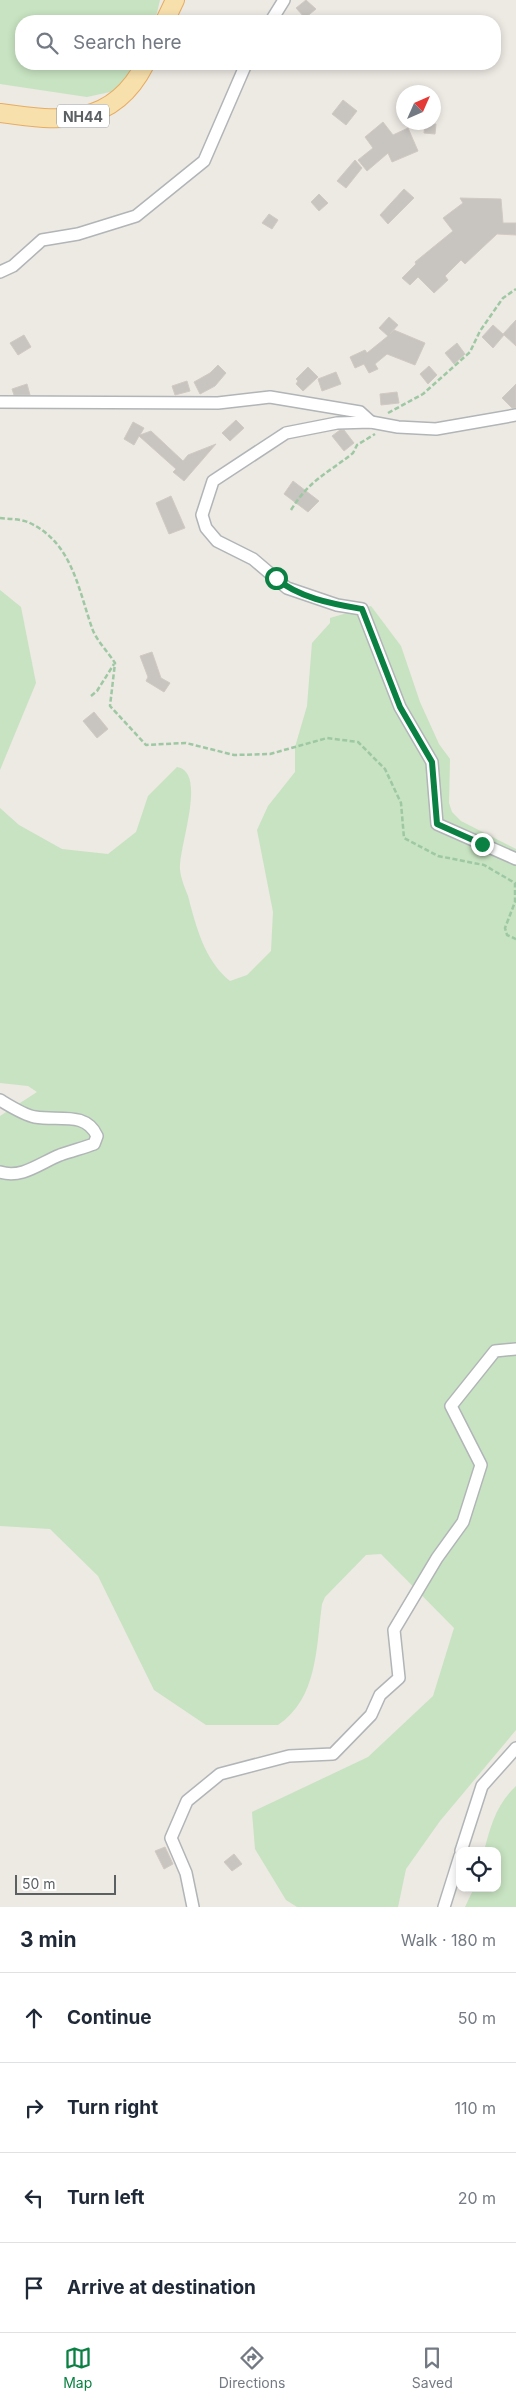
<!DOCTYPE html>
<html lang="en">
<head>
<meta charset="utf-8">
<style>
	body { margin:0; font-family:Inter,sans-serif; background:#f6f6f7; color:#1f2937 }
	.controls { position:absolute; right:15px; bottom:15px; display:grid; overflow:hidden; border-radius:10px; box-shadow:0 2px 8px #0003 }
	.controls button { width:45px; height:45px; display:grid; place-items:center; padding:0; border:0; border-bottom:1px solid #e0e1e3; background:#fff; color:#1f2937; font:25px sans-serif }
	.compass { position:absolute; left:396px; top:85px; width:45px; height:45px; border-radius:50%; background:#fff; box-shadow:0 2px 8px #0003; rotate:45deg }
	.scale { position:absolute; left:15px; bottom:12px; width:101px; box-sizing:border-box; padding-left:5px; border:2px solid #5b6063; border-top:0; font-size:14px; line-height:18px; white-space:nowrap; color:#5b6063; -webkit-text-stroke:4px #fff; paint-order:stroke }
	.stop { position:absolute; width:15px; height:15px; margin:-11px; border:4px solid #0b8043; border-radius:50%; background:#fff }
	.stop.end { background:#0b8043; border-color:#fff; box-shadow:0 1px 5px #0008 }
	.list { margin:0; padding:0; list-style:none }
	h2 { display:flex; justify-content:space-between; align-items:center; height:65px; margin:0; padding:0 20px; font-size:21px }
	h2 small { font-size:16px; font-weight:400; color:#747a83 }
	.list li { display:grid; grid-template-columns:32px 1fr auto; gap:15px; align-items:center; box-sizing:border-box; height:90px; padding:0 20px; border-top:1px solid #e0e1e3 }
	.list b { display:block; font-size:19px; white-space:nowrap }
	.list em { font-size:16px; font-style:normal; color:#747a83 }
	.icon { flex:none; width:28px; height:28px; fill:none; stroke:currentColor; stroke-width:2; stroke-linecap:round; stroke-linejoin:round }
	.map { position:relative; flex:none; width:516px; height:1907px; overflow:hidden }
	.search { position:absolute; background:#fff; box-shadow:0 2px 8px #0003; left:15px; right:15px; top:15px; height:55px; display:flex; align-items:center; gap:12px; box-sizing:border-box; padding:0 18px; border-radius:20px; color:#747a83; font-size:19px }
	.sheet { height:425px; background:#fff }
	nav { display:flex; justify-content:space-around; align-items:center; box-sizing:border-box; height:70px; border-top:1px solid #e0e1e3; background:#fff; font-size:14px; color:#747a83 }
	nav a { display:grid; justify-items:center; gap:2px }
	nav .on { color:#0b8043 }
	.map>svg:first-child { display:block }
	.green { fill:#c7e3c1 }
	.building { fill:#c8c4c0; stroke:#d1cac2 }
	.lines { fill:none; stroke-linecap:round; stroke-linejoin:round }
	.street-casing { stroke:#b1b5b7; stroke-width:14 }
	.primary-casing { stroke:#e6ac63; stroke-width:20 }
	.path { stroke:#9ec8a3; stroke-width:2.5; stroke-dasharray:5 2.5; stroke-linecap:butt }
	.street { stroke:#fff; stroke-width:11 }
	.primary { stroke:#f8e0ad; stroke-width:18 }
	.route { stroke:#0b8043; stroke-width:6 }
	.labels { text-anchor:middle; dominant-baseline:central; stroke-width:4; stroke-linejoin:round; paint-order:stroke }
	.shield { fill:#fff; stroke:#8c9092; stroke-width:1 }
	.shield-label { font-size:14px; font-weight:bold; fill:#5b6063 }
</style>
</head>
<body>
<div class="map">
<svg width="516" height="1907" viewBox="0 0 516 1907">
	<rect width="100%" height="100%" fill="#ede9e3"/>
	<g class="green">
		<polygon points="0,0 160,0 155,21 21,21 21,64 144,64 119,90 87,97 0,84"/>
		<polygon points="0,590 21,607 36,683 0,770"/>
		<path d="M371 606 401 646 420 702 439 744 450 759 449 803 452 812 461 821 516 849V1730L440 1821 406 1869 398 1907H297L286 1900 255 1849 252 1812 368 1757 433 1696 454 1628 381 1554 366 1555 325 1597 322 1604C316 1647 318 1698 278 1725H206L154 1690 98 1576 50 1529 0 1526V1116L37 1092 28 1086 0 1083V808L19 825 62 849 108 854 136 832 148 796 177 767C208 772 178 848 180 870 181 879 185 888 188 896 196 926 204 960 230 981L247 975 271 951 273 912 257 830 268 806 295 772V747L307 706 312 643 330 623V618Z"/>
		<path d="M516 1786V1907H465L474 1888H497V1851H484C491 1825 496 1805 516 1786Z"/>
	</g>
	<g class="building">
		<polygon points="306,0 316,9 305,18 296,8"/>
		<polygon points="343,100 357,111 346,125 332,114"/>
		<polygon points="383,122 393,135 408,128 418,151 392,162 388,153 367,171 358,160 373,148 365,137"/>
		<polygon points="425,123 436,124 435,134 424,133"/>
		<polygon points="355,160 362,168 346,188 337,181"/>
		<polygon points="404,189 414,198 388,224 380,215"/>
		<polygon points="319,194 328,203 319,211 311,202"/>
		<polygon points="460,198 501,199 503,223 516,223 516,235 497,234 465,264 461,260 445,276 448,280 434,293 418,277 410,285 402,278 416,264 415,262 453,231 443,218 463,203"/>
		<polygon points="269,214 278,220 272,229 262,223"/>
		<polygon points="389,317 398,325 390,334 394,330 425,343 415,365 387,354 375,364 378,369 369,373 364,364 355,368 350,357 365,350 367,353 388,336 379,328"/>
		<polygon points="516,320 516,346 503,334"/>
		<polygon points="493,325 504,335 493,348 482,337"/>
		<polygon points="24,335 31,347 18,355 10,343"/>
		<polygon points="457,343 465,354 454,364 445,353"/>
		<polygon points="218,365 226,373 215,386 200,394 194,382 210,373"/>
		<polygon points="429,366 437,375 428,384 420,374"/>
		<polygon points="308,367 318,377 303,391 296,384 298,381 296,379"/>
		<polygon points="336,372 341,384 322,391 318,379"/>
		<polygon points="187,381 190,391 175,395 172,386"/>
		<polygon points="27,384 30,395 14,395 12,389"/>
		<polygon points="516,384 516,408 512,408 502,398"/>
		<polygon points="397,392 399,403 381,405 380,394"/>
		<polygon points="236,420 244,428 230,441 222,433"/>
		<polygon points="133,422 144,428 140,435 151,431 183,461 188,455 216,444 184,481 173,472 176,469 139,436 134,445 124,439"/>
		<polygon points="340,430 344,430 354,443 344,451 332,436"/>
		<polygon points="293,481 319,501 308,512 284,494"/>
		<polygon points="171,496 185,528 169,534 156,503"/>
		<polygon points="152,652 161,678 170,683 164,692 146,681 148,677 140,656"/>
		<polygon points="94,712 108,729 97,738 83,721"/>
		<polygon points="165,1847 173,1864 164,1869 155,1851"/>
		<polygon points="234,1854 242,1864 232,1871 224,1862"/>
	</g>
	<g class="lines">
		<g class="street-casing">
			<g id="street">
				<polyline points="271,21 284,0"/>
				<polyline points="0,272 13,266 42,240 78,234 136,216 204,161 246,64"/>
				<polyline points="0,402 218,403 270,397 360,412 371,422"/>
				<polyline points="516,415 436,429 398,427 371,422 337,423 286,433 213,481 202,515 206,528 217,541 253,559 287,588 337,605 362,609 400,707 432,762 437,824 516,859"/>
				<path d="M0 1100C10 1106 24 1115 35 1117 58 1121 86 1111 97 1136L94 1144C83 1148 71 1151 60 1155 40 1163 22 1179 0 1172"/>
				<polyline points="461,1851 482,1786 516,1748"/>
				<polyline points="193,1907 186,1873 171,1838 187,1801 220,1774 289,1756 333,1754 371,1715 380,1695 399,1678 394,1630 437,1558 463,1522 481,1465 451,1406 495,1351 516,1349"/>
				<polyline points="444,1907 460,1856"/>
			</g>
		</g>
		<g class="primary-casing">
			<g id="primary">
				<polyline points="165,21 175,0"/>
				<path d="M0 113C61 122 113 127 145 64"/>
			</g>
		</g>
		<g class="path">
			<polyline points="388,413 423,394 470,352 480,331 503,298 516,289"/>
			<path d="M291 510C310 479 327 474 353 453L357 445 375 434"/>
			<path d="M0 518C9 519 22 519 30 523 72 543 78 588 92 628 96 640 108 652 115 663L110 706 146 745 186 743 234 755 270 754 327 738 358 742 385 769 401 803 404 838 438 856 484 865 515 883V902L505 928 507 935 516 939"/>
			<polyline points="91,696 97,691 114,664"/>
		</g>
		<use href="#street" class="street"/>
		<use href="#primary" class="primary"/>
	</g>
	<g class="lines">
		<path class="route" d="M276 578C298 598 334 604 362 609L400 707 432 762 437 824 482 844"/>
	</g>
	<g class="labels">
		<rect class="shield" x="57" y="104.5" width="52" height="23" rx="4"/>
		<g class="shield-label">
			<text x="83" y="116">NH44</text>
		</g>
	</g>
</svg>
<div class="controls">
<button><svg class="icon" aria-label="locate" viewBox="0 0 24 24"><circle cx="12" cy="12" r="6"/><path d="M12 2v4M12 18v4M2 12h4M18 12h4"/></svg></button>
</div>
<svg class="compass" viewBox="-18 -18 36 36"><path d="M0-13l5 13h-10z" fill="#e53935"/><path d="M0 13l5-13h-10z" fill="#747a83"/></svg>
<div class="scale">50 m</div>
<div class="stop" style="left:276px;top:578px"></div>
<div class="stop end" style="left:482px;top:844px"></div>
<div class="search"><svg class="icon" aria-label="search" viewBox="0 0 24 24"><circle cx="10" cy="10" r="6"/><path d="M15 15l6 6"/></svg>Search here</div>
</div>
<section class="sheet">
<h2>3 min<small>Walk · 180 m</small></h2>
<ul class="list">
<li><svg class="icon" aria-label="ahead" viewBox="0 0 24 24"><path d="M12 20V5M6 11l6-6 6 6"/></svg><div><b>Continue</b></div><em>50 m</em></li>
<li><svg class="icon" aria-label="right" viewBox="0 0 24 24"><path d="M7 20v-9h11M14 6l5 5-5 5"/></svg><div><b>Turn right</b></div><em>110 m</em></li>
<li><svg class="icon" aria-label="left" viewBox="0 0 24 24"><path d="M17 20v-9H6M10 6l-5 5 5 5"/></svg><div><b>Turn left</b></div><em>20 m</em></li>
<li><svg class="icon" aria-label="arrive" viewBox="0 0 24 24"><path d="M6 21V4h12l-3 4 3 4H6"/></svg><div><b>Arrive at destination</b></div></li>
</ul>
</section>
<nav>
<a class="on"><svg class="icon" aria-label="map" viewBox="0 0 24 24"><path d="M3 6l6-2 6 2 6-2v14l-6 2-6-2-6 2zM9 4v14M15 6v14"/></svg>Map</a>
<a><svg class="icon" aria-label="directions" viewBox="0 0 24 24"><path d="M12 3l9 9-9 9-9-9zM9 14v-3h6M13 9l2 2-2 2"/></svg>Directions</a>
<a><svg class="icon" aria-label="saved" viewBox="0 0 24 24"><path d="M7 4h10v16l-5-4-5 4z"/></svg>Saved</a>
</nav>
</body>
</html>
